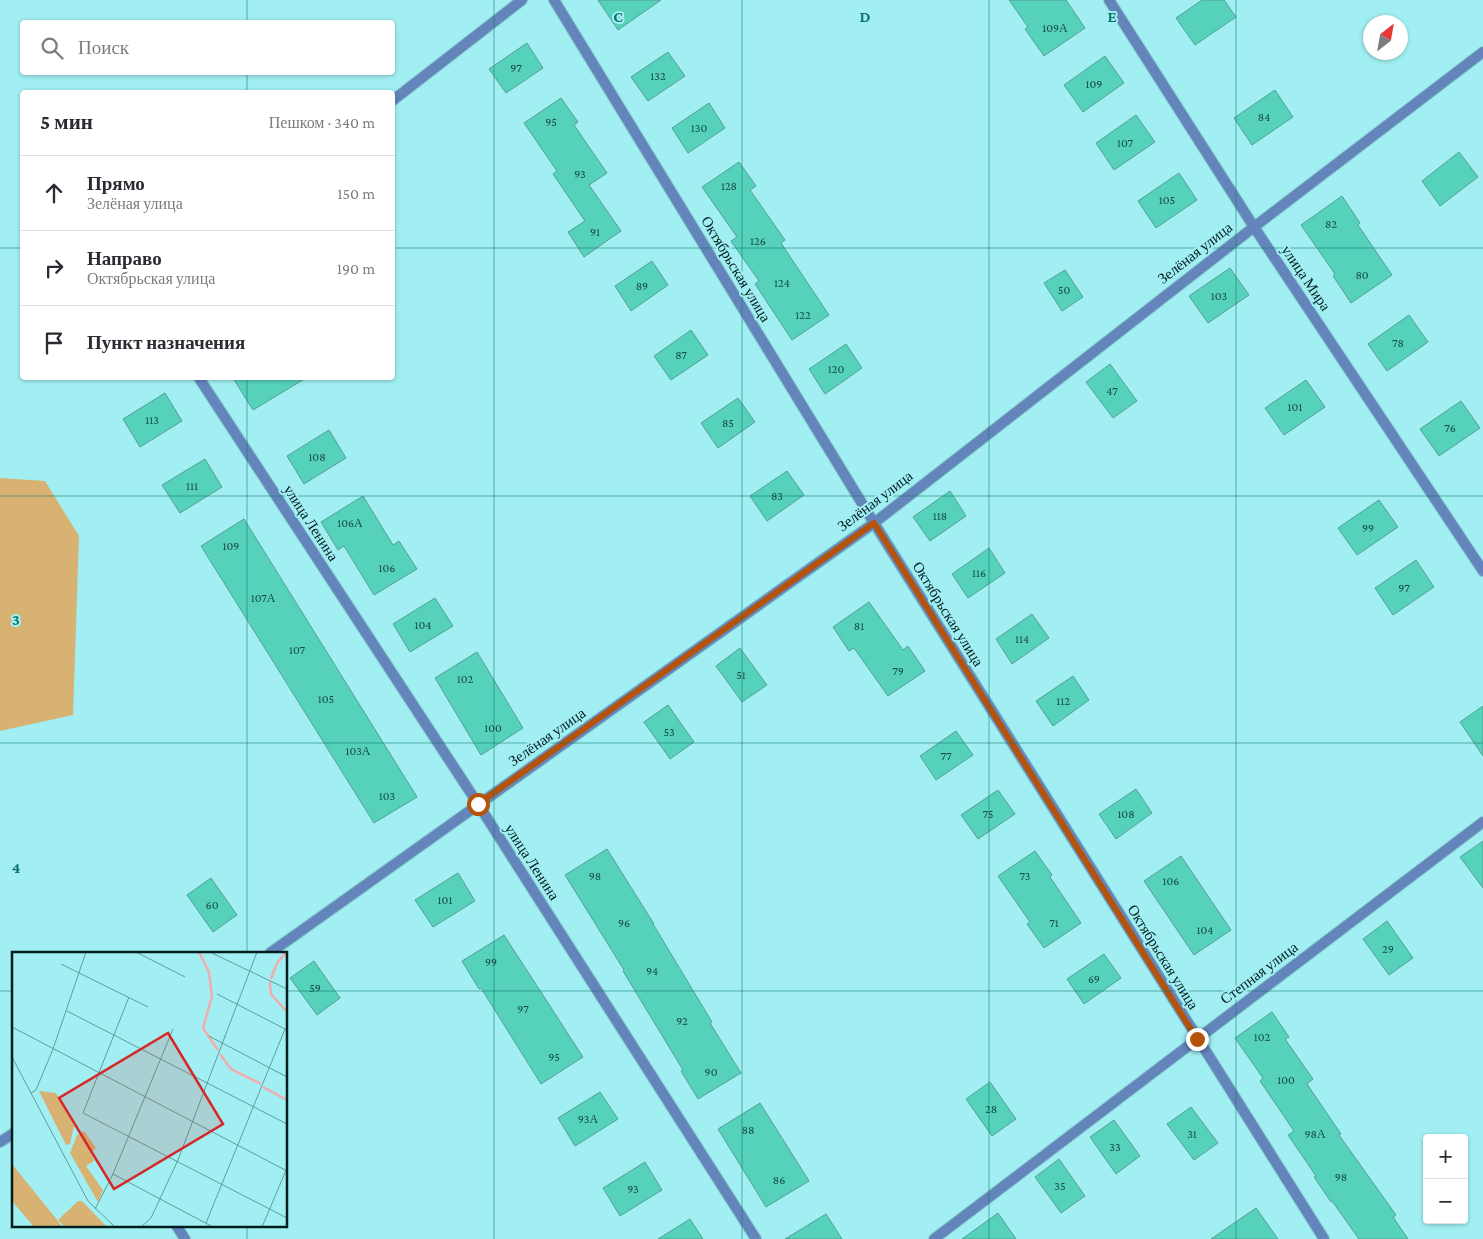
<!DOCTYPE html>
<html lang="ru">
<head>
<meta charset="utf-8">
<style>
	body { margin:0; font-family:"Crimson Pro",serif; background:#f7f7f7; color:#2b2b33 }
	.controls { position:absolute; right:15px; bottom:15px; display:grid; overflow:hidden; border-radius:5px; box-shadow:0 1px 4px #0004 }
	.controls button { width:45px; height:45px; display:grid; place-items:center; padding:0; border:0; border-bottom:1px solid #e1e1e2; background:#fff; color:#2b2b33; font:25px sans-serif }
	.compass { position:absolute; left:1363px; top:15px; width:45px; height:45px; border-radius:50%; background:#fff; box-shadow:0 1px 4px #0004; rotate:31deg }
	.stop { position:absolute; width:15px; height:15px; margin:-11px; border:4px solid #b45309; border-radius:50%; background:#fff }
	.stop.end { background:#b45309; border-color:#fff; box-shadow:0 1px 5px #0008 }
	.list { margin:0; padding:0; list-style:none }
	h2 { display:flex; justify-content:space-between; align-items:center; height:65px; margin:0; padding:0 20px; font-size:21px }
	h2 small { font-size:16px; font-weight:400; color:#7c7c81 }
	.list li { display:grid; grid-template-columns:32px 1fr auto; gap:15px; align-items:center; box-sizing:border-box; height:75px; padding:0 20px; border-top:1px solid #e1e1e2 }
	.list b { display:block; font-size:19px; white-space:nowrap }
	.list p { margin:0; font-size:16px; white-space:nowrap; color:#7c7c81 }
	.list em { font-size:16px; font-style:normal; color:#7c7c81 }
	.icon { flex:none; width:28px; height:28px; fill:none; stroke:currentColor; stroke-width:2; stroke-linecap:round; stroke-linejoin:round }
	.map { position:relative; flex:none; width:1483px; height:1239px; overflow:hidden }
	.search { position:absolute; background:#fff; box-shadow:0 1px 4px #0004; left:20px; top:20px; width:375px; height:55px; display:flex; align-items:center; gap:12px; box-sizing:border-box; padding:0 18px; border-radius:5px; color:#7c7c81; font-size:19px }
	.panel { position:absolute; background:#fff; box-shadow:0 1px 4px #0004; left:20px; top:90px; width:375px; height:290px; border-radius:5px }
	.map>svg:first-child { display:block }
	.green { fill:#d8b273 }
	.building { fill:#55d1bc; stroke:#57a092 }
	.lines { fill:none; stroke-linecap:round; stroke-linejoin:round }
	.street-casing { stroke:#84c9cc; stroke-width:12 }
	.street { stroke:#6385bb; stroke-width:10 }
	.route { stroke:#b45309; stroke-width:6 }
	.grid { fill:none; stroke:#0f766e; stroke-width:1; stroke-opacity:0.55 }
	.labels { text-anchor:middle; dominant-baseline:central; stroke-width:4; stroke-linejoin:round; paint-order:stroke }
	.number-label { font-size:12px; fill:#154a46 }
	.street-label { font-size:15px; fill:#001d1f; stroke:#a1eff2 }
	.inset-river { fill:none; stroke:#f4abab; stroke-width:2.5 }
	.inset-road { fill:none; stroke:#619b9e; stroke-width:1 }
	.view { fill:#d62828; fill-opacity:0.15; stroke:#d62828; stroke-width:2.5 }
	.inset-edge { fill:none; stroke:#001d1f; stroke-width:2.5 }
	.grid-label { font-size:16px; text-anchor:middle; font-weight:bold; fill:#0f766e; stroke:#a1eff2; stroke-width:4; stroke-linejoin:round; paint-order:stroke }
</style>
</head>
<body>
<div class="map">
<svg width="1483" height="1239" viewBox="0 0 1483 1239">
	<rect width="100%" height="100%" fill="#a1eff2"/>
	<polygon class="green" points="0,478 45,481 79,536 73,715 0,731"/>
	<g class="building">
		<polygon points="598,0 661,0 618,30"/>
		<polygon points="1009,0 1066,0 1085,28 1044,56 1025,29 1028,27"/>
		<polygon points="1202,0 1224,0 1236,17 1195,45 1176,18"/>
		<polygon points="527,43 543,68 506,93 489,69"/>
		<polygon points="668,52 685,76 648,101 631,77"/>
		<polygon points="1105,56 1124,83 1083,112 1064,85"/>
		<polygon points="1275,90 1293,117 1252,145 1234,118"/>
		<polygon points="561,98 578,122 574,125 607,173 589,185 621,231 584,257 568,232 585,221 553,174 557,171 524,123"/>
		<polygon points="709,103 725,128 688,153 672,128"/>
		<polygon points="1136,115 1155,142 1114,170 1096,143"/>
		<polygon points="1459,152 1478,177 1440,206 1422,181"/>
		<polygon points="739,162 756,186 750,190 785,240 781,243 829,315 792,340 755,284 759,281 731,241 737,237 702,187"/>
		<polygon points="1179,173 1197,200 1156,228 1138,201"/>
		<polygon points="1342,196 1360,223 1358,225 1392,275 1351,303 1333,276 1335,274 1301,225"/>
		<polygon points="652,261 668,285 631,311 615,286"/>
		<polygon points="1230,268 1249,295 1208,323 1189,296"/>
		<polygon points="1065,270 1083,297 1062,311 1044,283"/>
		<polygon points="1409,315 1428,342 1387,371 1368,344"/>
		<polygon points="691,330 708,355 671,380 654,356"/>
		<polygon points="846,344 862,368 825,394 809,369"/>
		<polygon points="1110,364 1137,401 1113,418 1086,382"/>
		<polygon points="233,378 306,378 253,410"/>
		<polygon points="1306,380 1325,407 1284,435 1265,408"/>
		<polygon points="165,393 182,421 140,447 123,419"/>
		<polygon points="738,398 755,422 718,448 701,423"/>
		<polygon points="1461,401 1480,428 1439,456 1420,429"/>
		<polygon points="329,430 346,458 304,484 287,456"/>
		<polygon points="205,459 222,487 180,513 162,485"/>
		<polygon points="787,471 804,495 767,521 750,496"/>
		<polygon points="950,491 966,516 930,541 913,517"/>
		<polygon points="363,496 393,545 399,541 417,569 374,595 344,546 338,550 321,522"/>
		<polygon points="1379,500 1398,527 1357,555 1338,528"/>
		<polygon points="244,519 417,797 374,823 201,546"/>
		<polygon points="989,548 1005,573 968,598 952,574"/>
		<polygon points="1416,560 1434,587 1393,615 1375,588"/>
		<polygon points="435,598 453,626 410,652 393,624"/>
		<polygon points="869,602 903,650 908,646 925,671 888,696 854,648 849,651 833,627"/>
		<polygon points="1032,614 1049,638 1012,664 996,639"/>
		<polygon points="740,648 767,685 742,702 716,666"/>
		<polygon points="477,652 523,728 481,755 435,678"/>
		<polygon points="1073,676 1089,700 1053,726 1036,701"/>
		<polygon points="668,705 694,742 670,759 644,722"/>
		<polygon points="1483,706 1483,756 1460,722"/>
		<polygon points="956,731 973,755 936,780 920,756"/>
		<polygon points="1136,789 1152,813 1116,839 1099,814"/>
		<polygon points="998,790 1015,814 978,839 961,815"/>
		<polygon points="1483,841 1483,888 1460,857"/>
		<polygon points="607,849 654,924 653,924 712,1022 710,1023 741,1073 698,1099 681,1071 683,1070 623,971 624,970 565,875"/>
		<polygon points="1035,851 1052,875 1050,877 1081,923 1044,948 1027,924 1030,922 998,876"/>
		<polygon points="1181,856 1231,930 1194,955 1144,881"/>
		<polygon points="458,873 475,901 433,927 415,900"/>
		<polygon points="211,878 237,915 213,932 187,895"/>
		<polygon points="1387,921 1413,958 1389,975 1363,939"/>
		<polygon points="504,935 583,1057 541,1084 481,988 479,989 462,961"/>
		<polygon points="1104,954 1121,978 1084,1004 1067,979"/>
		<polygon points="314,961 340,998 317,1015 290,978"/>
		<polygon points="1272,1012 1289,1037 1285,1039 1313,1079 1307,1084 1341,1134 1339,1135 1396,1215 1393,1217 1408,1239 1359,1239 1332,1201 1331,1202 1314,1177 1316,1176 1288,1135 1294,1131 1260,1081 1263,1078 1235,1038"/>
		<polygon points="990,1082 1016,1119 992,1136 966,1099"/>
		<polygon points="600,1092 618,1119 575,1146 558,1118"/>
		<polygon points="760,1103 809,1181 766,1207 718,1129"/>
		<polygon points="1191,1107 1218,1143 1194,1160 1167,1124"/>
		<polygon points="1114,1120 1140,1156 1116,1174 1090,1137"/>
		<polygon points="1059,1159 1085,1196 1061,1213 1035,1177"/>
		<polygon points="645,1162 662,1190 620,1216 603,1188"/>
		<polygon points="1256,1208 1278,1239 1211,1239"/>
		<polygon points="998,1213 1016,1239 962,1239"/>
		<polygon points="826,1214 842,1239 785,1239"/>
		<polygon points="690,1219 703,1239 658,1239"/>
	</g>
	<g class="lines">
		<g class="street-casing">
			<g id="street">
				<polyline points="554,0 874,523 1324,1239"/>
				<polyline points="1109,0 1254,227 1483,571"/>
				<polyline points="392,101 522,0"/>
				<polyline points="199,378 478,804 756,1239"/>
				<polyline points="270,953 874,523 1254,227 1483,52"/>
				<polyline points="0,1142 14,1133"/>
				<polyline points="176,1225 185,1239"/>
				<polyline points="934,1239 1483,822"/>
			</g>
		</g>
		<use href="#street" class="street"/>
	</g>
	<g class="lines">
		<polyline class="route" points="478,804 874,523 1197,1039"/>
	</g>
	<path class="grid" d="M247 0V22M494 0V1239M742 0V1239M989 0V1239M1236 0V1239M247 72V92M0 248H22M392 248H1483M247 378V953M0 496H1483M0 743H1483M0 991H14M286 991H1483M247 1225V1239"/>
	<g class="labels">
		<g class="number-label">
			<text x="1055" y="28">109А</text>
			<text x="516" y="68">97</text>
			<text x="658" y="76">132</text>
			<text x="1094" y="84">109</text>
			<text x="1264" y="117">84</text>
			<text x="551" y="122">95</text>
			<text x="699" y="128">130</text>
			<text x="1125" y="143">107</text>
			<text x="580" y="174">93</text>
			<text x="729" y="186">128</text>
			<text x="1167" y="200">105</text>
			<text x="1331" y="224">82</text>
			<text x="595" y="232">91</text>
			<text x="758" y="241">126</text>
			<text x="1362" y="275">80</text>
			<text x="782" y="283">124</text>
			<text x="642" y="286">89</text>
			<text x="1064" y="290">50</text>
			<text x="1219" y="296">103</text>
			<text x="803" y="315">122</text>
			<text x="1398" y="343">78</text>
			<text x="681" y="355">87</text>
			<text x="836" y="369">120</text>
			<text x="1112" y="391">47</text>
			<text x="1295" y="407">101</text>
			<text x="152" y="420">113</text>
			<text x="728" y="423">85</text>
			<text x="1450" y="428">76</text>
			<text x="317" y="457">108</text>
			<text x="192" y="486">111</text>
			<text x="777" y="496">83</text>
			<text x="940" y="516">118</text>
			<text x="350" y="523">106А</text>
			<text x="1368" y="528">99</text>
			<text x="231" y="546">109</text>
			<text x="387" y="568">106</text>
			<text x="979" y="573">116</text>
			<text x="1404" y="588">97</text>
			<text x="263" y="598">107А</text>
			<text x="423" y="625">104</text>
			<text x="859" y="626">81</text>
			<text x="1022" y="639">114</text>
			<text x="297" y="650">107</text>
			<text x="898" y="671">79</text>
			<text x="741" y="675">51</text>
			<text x="465" y="679">102</text>
			<text x="326" y="699">105</text>
			<text x="1063" y="701">112</text>
			<text x="493" y="728">100</text>
			<text x="669" y="732">53</text>
			<text x="358" y="751">103А</text>
			<text x="946" y="756">77</text>
			<text x="387" y="796">103</text>
			<text x="988" y="814">75</text>
			<text x="1126" y="814">108</text>
			<text x="595" y="876">98</text>
			<text x="1025" y="876">73</text>
			<text x="1171" y="881">106</text>
			<text x="445" y="900">101</text>
			<text x="212" y="905">60</text>
			<text x="624" y="923">96</text>
			<text x="1054" y="923">71</text>
			<text x="1205" y="930">104</text>
			<text x="1388" y="949">29</text>
			<text x="491" y="962">99</text>
			<text x="652" y="971">94</text>
			<text x="1094" y="979">69</text>
			<text x="315" y="988">59</text>
			<text x="523" y="1009">97</text>
			<text x="682" y="1021">92</text>
			<text x="1262" y="1037">102</text>
			<text x="554" y="1057">95</text>
			<text x="711" y="1072">90</text>
			<text x="1286" y="1080">100</text>
			<text x="991" y="1109">28</text>
			<text x="588" y="1119">93А</text>
			<text x="748" y="1130">88</text>
			<text x="1192" y="1134">31</text>
			<text x="1315" y="1134">98А</text>
			<text x="1115" y="1147">33</text>
			<text x="1341" y="1177">98</text>
			<text x="779" y="1180">86</text>
			<text x="1060" y="1186">35</text>
			<text x="633" y="1189">93</text>
		</g>
		<g class="street-label">
			<text transform="translate(1195 253) rotate(-38)">Зелёная улица</text>
			<text transform="translate(736 269) rotate(59)">Октябрьская улица</text>
			<text transform="translate(1306 278) rotate(56)">улица Мира</text>
			<text transform="translate(875 501) rotate(-37)">Зелёная улица</text>
			<text transform="translate(311 523) rotate(57)">улица Ленина</text>
			<text transform="translate(948 614) rotate(58)">Октябрьская улица</text>
			<text transform="translate(547 737) rotate(-35)">Зелёная улица</text>
			<text transform="translate(532 862) rotate(57)">улица Ленина</text>
			<text transform="translate(1163 957) rotate(58)">Октябрьская улица</text>
			<text transform="translate(1259 973) rotate(-37)">Степная улица</text>
		</g>
	</g>
	<g transform="translate(12 952)">
		<rect width="275" height="275" fill="#a1eff2"/>
		<path d="M27 139 44 141 62 174 58 192 54 193ZM72 179 84 196 79 200 82 209 74 214 91 238 86 250 58 201 65 183ZM0 212 46 269 50 275H22L0 249ZM66 249H70L95 275H53L46 268Z" fill="#d8b273"/>
		<path class="inset-river" d="M187 0 197 20 200 44 191 76 206 98M259 27 265 11 275 0M258 30 259 42 275 60M208 102 219 117 249 132M251 135 275 148"/>
		<path class="inset-road" d="M124 0 173 25M200 1 275 37M49 12 136 55M205 42 275 78M117 45 71 161 275 266M55 59 275 172M0 75 275 219M197 84 275 125M0 105 76 249 103 275M19 141 24 138 41 97 74 0M101 222 201 275M83 257 101 222 161 77M194 271 273 77M129 275 139 266 166 208 245 0M250 275 275 216"/>
		<path class="view" d="M156 81 211 172 102 237 47 146Z"/>
		<rect width="275" height="275" class="inset-edge"/>
	</g>
	<g class="grid-label">
		<text x="618" y="22">C</text>
		<text x="865" y="22">D</text>
		<text x="1112" y="22">E</text>
		<text x="16" y="625">3</text>
		<text x="16" y="873">4</text>
	</g>
</svg>
<div class="controls">
<button>+</button>
<button>−</button>
</div>
<svg class="compass" viewBox="-18 -18 36 36"><path d="M0-13l5 13h-10z" fill="#e53935"/><path d="M0 13l5-13h-10z" fill="#7c7c81"/></svg>
<div class="stop" style="left:478px;top:804px"></div>
<div class="stop end" style="left:1197px;top:1039px"></div>
<div class="search"><svg class="icon" aria-label="search" viewBox="0 0 24 24"><circle cx="10" cy="10" r="6"/><path d="M15 15l6 6"/></svg>Поиск</div>
<section class="panel">
<h2>5 мин<small>Пешком · 340 m</small></h2>
<ul class="list">
<li><svg class="icon" aria-label="ahead" viewBox="0 0 24 24"><path d="M12 20V5M6 11l6-6 6 6"/></svg><div><b>Прямо</b><p>Зелёная улица</p></div><em>150 m</em></li>
<li><svg class="icon" aria-label="right" viewBox="0 0 24 24"><path d="M7 20v-9h11M14 6l5 5-5 5"/></svg><div><b>Направо</b><p>Октябрьская улица</p></div><em>190 m</em></li>
<li><svg class="icon" aria-label="arrive" viewBox="0 0 24 24"><path d="M6 21V4h12l-3 4 3 4H6"/></svg><div><b>Пункт назначения</b></div></li>
</ul>
</section>
</div>
</body>
</html>
